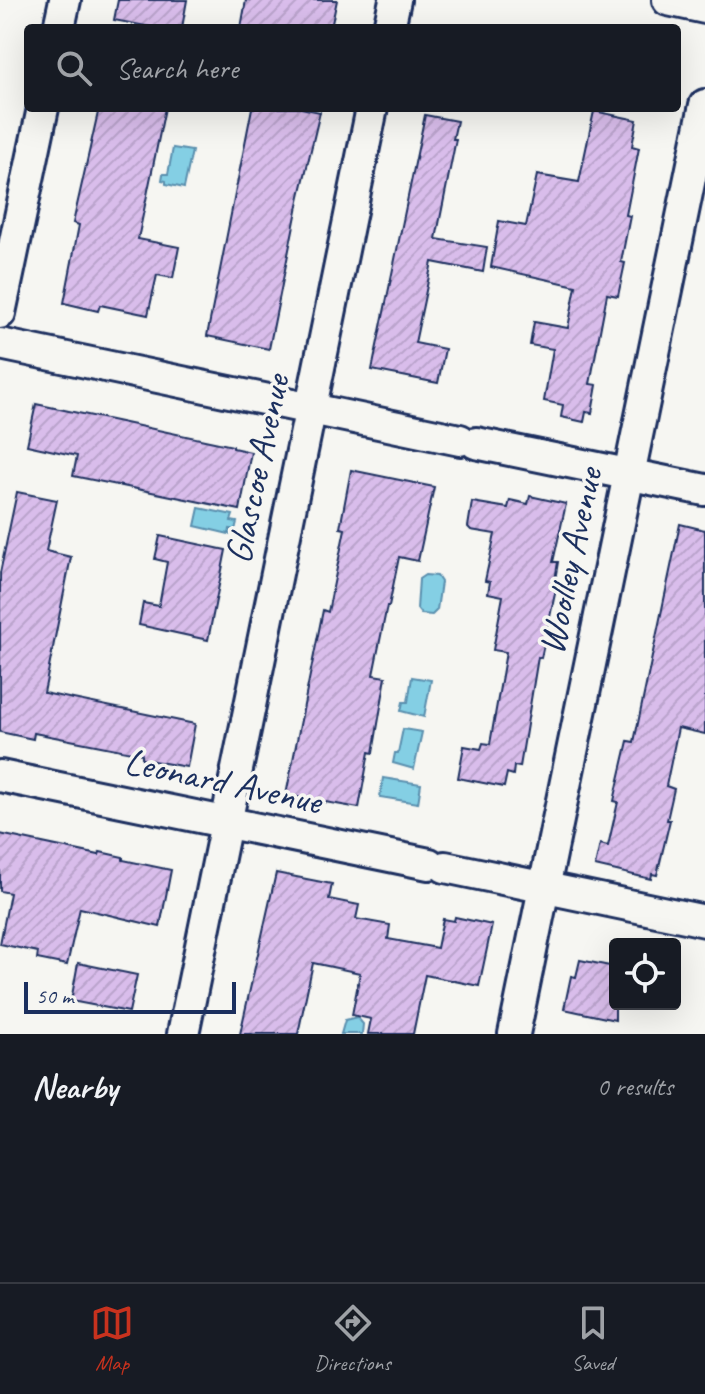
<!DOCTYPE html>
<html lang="en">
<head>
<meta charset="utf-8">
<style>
	body { margin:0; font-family:Caveat,sans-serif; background:#242831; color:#f1f3f6 }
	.controls { position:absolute; right:24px; bottom:24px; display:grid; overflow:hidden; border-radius:8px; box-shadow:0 8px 32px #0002 }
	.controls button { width:72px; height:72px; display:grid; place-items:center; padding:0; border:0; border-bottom:2px solid #363941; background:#171b24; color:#f1f3f6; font:40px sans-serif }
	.scale { position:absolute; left:24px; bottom:20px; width:212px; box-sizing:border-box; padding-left:8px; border:4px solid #1b2f5e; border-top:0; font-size:22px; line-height:28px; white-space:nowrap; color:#1b2f5e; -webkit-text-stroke:6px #f6f6f2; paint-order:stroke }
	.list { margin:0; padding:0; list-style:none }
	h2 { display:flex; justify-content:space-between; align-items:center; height:104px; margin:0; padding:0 32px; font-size:34px }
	h2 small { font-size:26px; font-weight:400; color:#9ea1a6 }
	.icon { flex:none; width:44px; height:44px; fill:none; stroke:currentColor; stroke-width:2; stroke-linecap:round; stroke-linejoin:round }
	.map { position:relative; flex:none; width:705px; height:1034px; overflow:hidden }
	.search { position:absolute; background:#171b24; box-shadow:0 8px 32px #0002; left:24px; right:24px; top:24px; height:88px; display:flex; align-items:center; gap:20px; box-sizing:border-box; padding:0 28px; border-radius:8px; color:#9ea1a6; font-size:30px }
	.sheet { height:248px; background:#171b24 }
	nav { display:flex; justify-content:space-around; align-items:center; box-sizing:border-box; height:112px; border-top:2px solid #363941; background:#171b24; font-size:22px; color:#9ea1a6 }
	nav a { display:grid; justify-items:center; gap:4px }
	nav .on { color:#c8321e }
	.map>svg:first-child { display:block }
	.water { fill:#84cfe4; stroke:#5a8fae; stroke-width:2 }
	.building { fill:url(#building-hatch); stroke:#1b2f5e; stroke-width:2 }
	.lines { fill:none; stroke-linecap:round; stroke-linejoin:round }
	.street-casing { stroke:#1b2f5e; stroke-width:36 }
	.street { stroke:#f6f6f2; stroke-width:30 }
	.labels { text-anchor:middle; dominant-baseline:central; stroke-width:7; stroke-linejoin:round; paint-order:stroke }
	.street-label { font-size:38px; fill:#1b2f5e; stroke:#f6f6f2 }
</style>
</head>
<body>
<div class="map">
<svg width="705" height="1034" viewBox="0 0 705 1034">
	<defs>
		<pattern id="building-hatch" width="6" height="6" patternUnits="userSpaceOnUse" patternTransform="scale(2)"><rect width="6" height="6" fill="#d9bdeb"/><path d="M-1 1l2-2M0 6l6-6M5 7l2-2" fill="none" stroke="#baa3cc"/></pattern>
	</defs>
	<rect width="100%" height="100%" fill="#f6f6f2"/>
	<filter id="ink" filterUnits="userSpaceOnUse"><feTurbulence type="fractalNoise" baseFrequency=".0125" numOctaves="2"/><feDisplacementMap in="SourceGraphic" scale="16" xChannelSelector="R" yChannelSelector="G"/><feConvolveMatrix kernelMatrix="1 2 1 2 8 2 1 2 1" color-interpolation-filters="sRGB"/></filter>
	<g filter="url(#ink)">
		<g class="water">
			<polygon points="173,148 192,151 184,188 166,184 166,181 162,180 163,174 168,174"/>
			<polygon points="199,508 233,515 231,521 237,522 235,530 230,529 229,534 195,526"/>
			<polygon points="425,575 437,576 441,582 437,610 432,615 421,614 417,609 419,579"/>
			<polygon points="412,677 431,680 424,717 401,711 403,702 408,702"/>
			<polygon points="403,729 422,732 414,769 393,763 395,753 398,753"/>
			<polygon points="383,778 421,784 418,803 380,797"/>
			<polygon points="357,1017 363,1024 362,1034 341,1034 345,1020"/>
		</g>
		<g class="building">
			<polygon points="118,0 187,0 182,28 156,28 114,20"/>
			<polygon points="246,0 337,0 331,28 241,28"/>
			<polygon points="99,108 165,108 138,239 179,247 173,278 157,275 148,315 100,305 98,311 64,303 79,225 73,223"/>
			<polygon points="252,108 301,108 320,112 299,200 269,349 207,336"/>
			<polygon points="594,111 637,120 632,146 639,148 626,215 630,216 621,262 625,263 618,296 607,294 590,384 597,385 592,413 586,412 584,422 561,417 563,405 544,401 553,349 530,345 534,322 568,328 576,286 491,267 499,221 526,226 537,175 579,182"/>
			<polygon points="425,115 457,121 453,139 456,139 436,239 487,247 483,272 432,262 415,343 445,349 438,383 372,370"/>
			<polygon points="36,404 233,446 233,448 251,452 240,510 73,476 77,456 27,445"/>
			<polygon points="351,470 434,487 418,561 399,557 389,606 387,606 373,675 386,677 373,753 369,752 359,808 286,795 323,610 328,612 345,529 340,528"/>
			<polygon points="17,492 57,500 46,551 71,557 44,693 195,724 187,767 142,759 142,754 34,733 33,739 0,732 0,573"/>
			<polygon points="530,496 566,504 553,562 558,562 555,580 558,580 541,658 538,657 520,767 514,766 513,775 507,773 504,787 458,778 464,746 481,749 483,743 490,744 506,652 493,650 503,596 488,593 490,582 485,581 495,534 471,530 468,527 472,502 508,508 510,500 528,504"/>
			<polygon points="680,524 705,530 705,734 678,728 666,786 674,789 667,820 670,820 657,875 652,874 651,879 595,866 600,844 608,846 618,802 614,801 628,741 634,742"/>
			<polygon points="160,536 226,550 208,640 139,625 143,603 159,606 167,562 155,559"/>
			<polygon points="0,834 99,855 100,852 123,857 123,860 171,870 160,927 80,908 67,965 37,959 38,952 0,944 10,893 0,891"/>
			<polygon points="276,873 332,884 329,899 359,905 356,919 390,925 388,939 437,948 443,919 454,921 455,917 492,925 479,986 425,975 413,1034 368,1034 371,1019 352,1015 360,973 313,963 298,1034 240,1034"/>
			<polygon points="580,960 615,967 615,1020 564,1009 571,976 576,977"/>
			<polygon points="78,963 137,975 129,1012 71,1001"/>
		</g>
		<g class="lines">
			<g class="street-casing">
				<g id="street">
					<polyline points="668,0 705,8"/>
					<polyline points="59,28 65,0"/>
					<polyline points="389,28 395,0"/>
					<polyline points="0,313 43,108"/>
					<polyline points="0,344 460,440"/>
					<polyline points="476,443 705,490"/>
					<polyline points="0,776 429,864"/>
					<polyline points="445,867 705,921"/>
					<polyline points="183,1034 372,108"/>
					<polyline points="514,1034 705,105"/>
				</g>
			</g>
			<use href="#street" class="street"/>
		</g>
	</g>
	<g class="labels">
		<g class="street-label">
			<text transform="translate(257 469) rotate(-78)">Glascoe Avenue</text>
			<text transform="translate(570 561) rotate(-78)">Woolley Avenue</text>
			<text transform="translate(223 781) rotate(12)">Leonard Avenue</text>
		</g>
	</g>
</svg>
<div class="controls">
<button><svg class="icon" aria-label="locate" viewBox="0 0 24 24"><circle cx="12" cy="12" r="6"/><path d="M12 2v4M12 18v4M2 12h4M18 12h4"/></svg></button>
</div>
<div class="scale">50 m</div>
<div class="search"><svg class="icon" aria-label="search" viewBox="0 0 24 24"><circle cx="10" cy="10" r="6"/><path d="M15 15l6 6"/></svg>Search here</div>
</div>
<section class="sheet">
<h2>Nearby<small>0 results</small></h2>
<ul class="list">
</ul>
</section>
<nav>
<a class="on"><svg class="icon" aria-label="map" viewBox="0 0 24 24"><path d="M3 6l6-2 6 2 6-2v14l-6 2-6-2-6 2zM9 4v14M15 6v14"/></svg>Map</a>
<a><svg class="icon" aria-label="directions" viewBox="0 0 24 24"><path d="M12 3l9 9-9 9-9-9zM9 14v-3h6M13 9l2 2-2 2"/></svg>Directions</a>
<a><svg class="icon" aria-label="saved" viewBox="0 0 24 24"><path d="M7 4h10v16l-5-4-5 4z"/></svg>Saved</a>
</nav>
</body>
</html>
